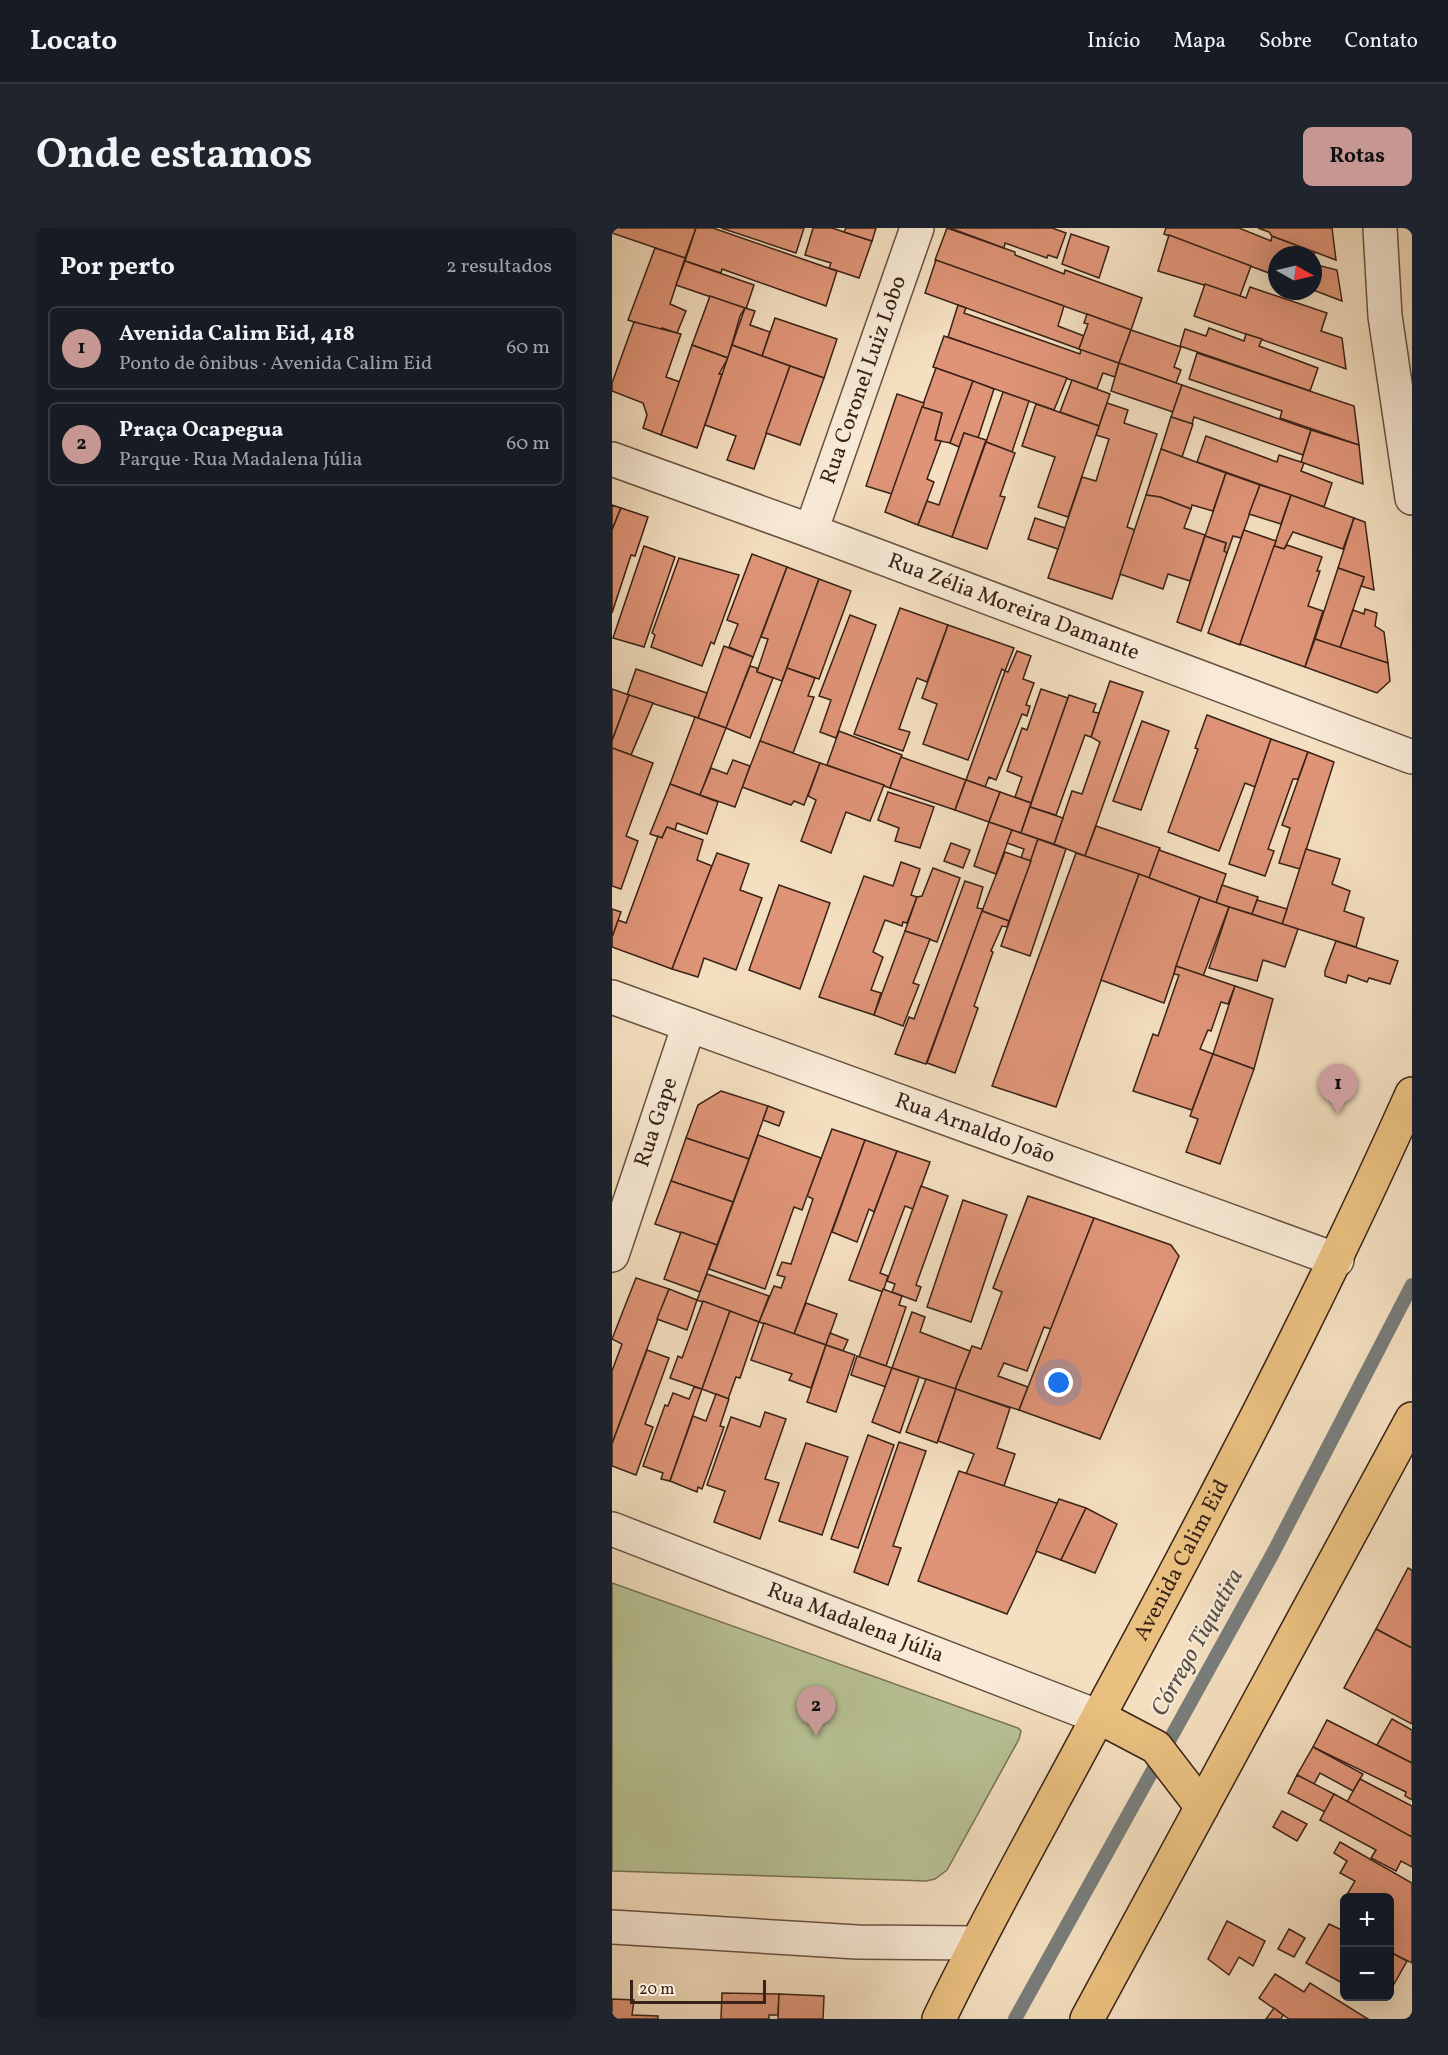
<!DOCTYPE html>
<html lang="pt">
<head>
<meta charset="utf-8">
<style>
	body { margin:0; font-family:Vollkorn,serif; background:#20242c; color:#f1f3f6 }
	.controls { position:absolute; right:18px; bottom:18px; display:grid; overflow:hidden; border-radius:9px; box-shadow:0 6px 24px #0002 }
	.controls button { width:54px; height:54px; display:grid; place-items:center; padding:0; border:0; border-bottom:2px solid #363941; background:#171b24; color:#f1f3f6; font:30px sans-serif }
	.compass { position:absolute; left:656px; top:18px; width:54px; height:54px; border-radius:50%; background:#171b24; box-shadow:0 6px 24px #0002; rotate:98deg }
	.scale { position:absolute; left:18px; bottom:15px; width:136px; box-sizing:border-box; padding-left:6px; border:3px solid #392217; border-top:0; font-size:16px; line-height:21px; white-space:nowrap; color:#392217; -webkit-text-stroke:4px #f8ead6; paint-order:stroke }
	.you { position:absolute; left:447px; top:1155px; width:21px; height:21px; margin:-15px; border:4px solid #fff; border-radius:50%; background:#1a73e8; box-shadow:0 0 0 9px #1a73e833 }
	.badge { display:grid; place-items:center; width:39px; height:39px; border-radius:50%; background:#c59692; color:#111; font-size:20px; font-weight:700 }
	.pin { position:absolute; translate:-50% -50px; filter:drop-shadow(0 2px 3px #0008) }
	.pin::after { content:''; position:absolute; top:32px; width:21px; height:18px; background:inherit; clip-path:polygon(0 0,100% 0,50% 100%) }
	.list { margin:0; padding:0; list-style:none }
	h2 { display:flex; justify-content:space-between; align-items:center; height:78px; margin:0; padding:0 24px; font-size:26px }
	h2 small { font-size:20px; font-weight:400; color:#9ea1a6 }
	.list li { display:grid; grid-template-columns:39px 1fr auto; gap:18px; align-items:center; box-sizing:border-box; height:84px; margin:0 12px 12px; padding:0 12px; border:2px solid #363941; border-radius:9px }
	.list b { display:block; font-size:22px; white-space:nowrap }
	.list p { margin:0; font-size:20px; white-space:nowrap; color:#9ea1a6 }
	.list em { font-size:20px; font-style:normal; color:#9ea1a6 }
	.map { position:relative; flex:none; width:800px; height:1791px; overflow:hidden; border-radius:9px }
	header { display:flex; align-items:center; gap:36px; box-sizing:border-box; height:84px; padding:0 30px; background:#171b24; border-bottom:2px solid #363941 }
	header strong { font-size:28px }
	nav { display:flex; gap:33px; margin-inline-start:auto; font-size:21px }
	.intro { display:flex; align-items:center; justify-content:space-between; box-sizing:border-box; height:144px; padding:0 36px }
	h1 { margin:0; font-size:42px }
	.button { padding:15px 27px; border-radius:9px; background:#c59692; color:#111; font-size:21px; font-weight:700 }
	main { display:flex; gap:36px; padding:0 36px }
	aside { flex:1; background:#171b24; border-radius:9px; box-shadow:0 6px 24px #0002 }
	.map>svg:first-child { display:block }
	.green { fill:#b8c295; stroke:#787256; stroke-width:1.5 }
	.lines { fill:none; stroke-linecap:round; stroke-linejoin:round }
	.stream { stroke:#787d7b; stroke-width:14 }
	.building { fill:#df9477; stroke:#392217; stroke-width:1.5 }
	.minor-casing { stroke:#685141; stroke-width:36 }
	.primary-casing { stroke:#392217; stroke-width:36 }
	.minor { stroke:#f8ead6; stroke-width:33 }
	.primary { stroke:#eac080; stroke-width:33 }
	.labels { text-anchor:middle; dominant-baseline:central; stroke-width:4.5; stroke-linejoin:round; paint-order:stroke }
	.street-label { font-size:22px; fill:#392217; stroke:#f8ead6 }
	.water-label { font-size:24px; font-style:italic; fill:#584f49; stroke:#f8ead6 }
</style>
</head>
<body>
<header>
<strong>Locato</strong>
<nav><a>Início</a><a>Mapa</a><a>Sobre</a><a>Contato</a></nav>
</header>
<div class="intro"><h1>Onde estamos</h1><a class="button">Rotas</a></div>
<main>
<aside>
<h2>Por perto<small>2 resultados</small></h2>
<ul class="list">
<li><span class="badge">1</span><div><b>Avenida Calim Eid, 418</b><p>Ponto de ônibus · Avenida Calim Eid</p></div><em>60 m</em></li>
<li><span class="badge">2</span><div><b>Praça Ocapegua</b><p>Parque · Rua Madalena Júlia</p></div><em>60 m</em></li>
</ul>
</aside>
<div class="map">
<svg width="800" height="1791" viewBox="0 0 800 1791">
	<rect width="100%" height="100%" fill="#f4dfc0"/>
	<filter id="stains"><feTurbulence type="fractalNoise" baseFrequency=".00333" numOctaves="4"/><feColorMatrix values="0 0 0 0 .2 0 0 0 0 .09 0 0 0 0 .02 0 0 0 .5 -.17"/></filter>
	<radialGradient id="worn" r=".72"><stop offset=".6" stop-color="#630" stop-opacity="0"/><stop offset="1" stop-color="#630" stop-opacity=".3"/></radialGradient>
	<polygon class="green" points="0,1355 406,1500 409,1503 407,1511 335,1642 323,1651 314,1653 0,1643"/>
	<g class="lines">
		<polyline class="stream" points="403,1791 660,1327 800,1057"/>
	</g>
	<g class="building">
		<polygon points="0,0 84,0 73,30 0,5"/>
		<polygon points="84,0 101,0 225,43 214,78 110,41 109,45 73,33"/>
		<polygon points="109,0 192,0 184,25"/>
		<polygon points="201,0 220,0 260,13 247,50 217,40 219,35 193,27"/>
		<polygon points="234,0 264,0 260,13 232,4"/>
		<polygon points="335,0 403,24 403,27 452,46 453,42 530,70 519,102 323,32"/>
		<polygon points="338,0 440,0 454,5 445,30 436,27 435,30 393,15 392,20"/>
		<polygon points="554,0 627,0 659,13 660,8 703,24 701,30 701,27 665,27 665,48 552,6"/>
		<polygon points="646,0 720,0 724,32 660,8 657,4"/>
		<polygon points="459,6 497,19 487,50 450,36"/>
		<polygon points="557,7 639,38 628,68 546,43"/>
		<polygon points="43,20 73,30 58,76 74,83 65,105 50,100 49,103 16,92"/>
		<polygon points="324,32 452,78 446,98 472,108 467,121 313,65"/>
		<polygon points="73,33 142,57 134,81 64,57"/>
		<polygon points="701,36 725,42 730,73 701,62"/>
		<polygon points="593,56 634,70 638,59 715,85 709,103 730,110 734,141 582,88"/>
		<polygon points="98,68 133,80 128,88 116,130 80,117"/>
		<polygon points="346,77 354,80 352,85 468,126 469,121 507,135 503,149 491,145 485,161 336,109"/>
		<polygon points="133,80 143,83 138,97 158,104 150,128 120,117"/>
		<polygon points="475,86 519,102 507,135 467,121 476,96 472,95"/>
		<polygon points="163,90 225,111 212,150 150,128"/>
		<polygon points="22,94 69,106 54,149 68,154 49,207 31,200 35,187 31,175 0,163 0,155"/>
		<polygon points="597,100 632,113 634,106 650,111 647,118 706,140 698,163 568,118 573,101 594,108"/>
		<polygon points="519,102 569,119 562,139 569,142 564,155 507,135"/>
		<polygon points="332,108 455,150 442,182 321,139"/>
		<polygon points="80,117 116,130 107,146 110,146 85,220 49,207"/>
		<polygon points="120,117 178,138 142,241 115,232 124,208 93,197"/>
		<polygon points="585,125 742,178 747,217 668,190 670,183 577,151"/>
		<polygon points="507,135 570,157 561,184 499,163"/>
		<polygon points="178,138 212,150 188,217 154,205"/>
		<polygon points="324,140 361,153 338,215 323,212 330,185 310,179"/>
		<polygon points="460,152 498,166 487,198 448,184"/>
		<polygon points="361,153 382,161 366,210 352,205 347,219 338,215"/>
		<polygon points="570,157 699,202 691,227 582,189 580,196 559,189"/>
		<polygon points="391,164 417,173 400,224 374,214"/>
		<polygon points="285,166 312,175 280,266 254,258"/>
		<polygon points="495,175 516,182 512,195 545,206 515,299 523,302 500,371 436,350 470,249 484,253 497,211 484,207"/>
		<polygon points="424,176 487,198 456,289 426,279 443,229 410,218"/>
		<polygon points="310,179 330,185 323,212 329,213 315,251 322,254 306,297 273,284"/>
		<polygon points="559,189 581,196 570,229 549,221"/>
		<polygon points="699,202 747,217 751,256 689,234"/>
		<polygon points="352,205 374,212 340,309 306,297 315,273 327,277"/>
		<polygon points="594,208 665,234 667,227 692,235 689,243 720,255 712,279 585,234"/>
		<polygon points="374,214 403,225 388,268 393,269 375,321 340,309"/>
		<polygon points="549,221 614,245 601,283 580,277 579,281 548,269 534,267"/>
		<polygon points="614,245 648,257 629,310 621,308 615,325 612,323 614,315 593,308"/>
		<polygon points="648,257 679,267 669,296 637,286"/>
		<polygon points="534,267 548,269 579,281 572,300 593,307 578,353 556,346 551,361 508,346"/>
		<polygon points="679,267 742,290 731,321 681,304 672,321 662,318"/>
		<polygon points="0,277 9,280 0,302"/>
		<polygon points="9,280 36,289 23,328 19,327 0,385 0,302"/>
		<polygon points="423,290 453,300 446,321 416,311"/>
		<polygon points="742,290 753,294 762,362 749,358 752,349 726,340"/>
		<polygon points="632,302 664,313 628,417 596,405"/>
		<polygon points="593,308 614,315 612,323 615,325 589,403 565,394"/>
		<polygon points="675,317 710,329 705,343 708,343 696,378 711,383 693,439 628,416 662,318 672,321"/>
		<polygon points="32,318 63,329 32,419 1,410"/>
		<polygon points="140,326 175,339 141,429 117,419 126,396 115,392"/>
		<polygon points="67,330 127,347 102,416 99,414 90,438 39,419 43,407 40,405"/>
		<polygon points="175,339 207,351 170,453 145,444 156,411 149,409"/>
		<polygon points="726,340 752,349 728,420 703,411"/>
		<polygon points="207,351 239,363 207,451 175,440"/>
		<polygon points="288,380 336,397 315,454 305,450 287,501 298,504 291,523 242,506"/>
		<polygon points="753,381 765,385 763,398 772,404 776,435 728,420 741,382 752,386"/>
		<polygon points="238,387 264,397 224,510 208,504 219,472 207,468"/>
		<polygon points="336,397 402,420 393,443 390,441 356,532 311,516 325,476 310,470"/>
		<polygon points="703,411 776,435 778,453 765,465 693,439"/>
		<polygon points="112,418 141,429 114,500 86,490"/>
		<polygon points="405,423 419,428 411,451 422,455 414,477 418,478 415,488 410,486 384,552 377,549 373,559 354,552 393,443 396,444"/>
		<polygon points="138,438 145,440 145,444 161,450 138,510 114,500"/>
		<polygon points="175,440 203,450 196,468 202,469 181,525 148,513"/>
		<polygon points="24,441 95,465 86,490 15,467"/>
		<polygon points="498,453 531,464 473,628 442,616 460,563 470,566 488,514 479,509"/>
		<polygon points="0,461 17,467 0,513"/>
		<polygon points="429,461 456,470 419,575 403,569 410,549 395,543 410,500 415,502"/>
		<polygon points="17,467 41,475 19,527 0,520 0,513"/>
		<polygon points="457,467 484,476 481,484 487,485 479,509 473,507 444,587 418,579"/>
		<polygon points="595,487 659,511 643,559 633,555 607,623 556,604 586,521 583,520"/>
		<polygon points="83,489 114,500 88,567 58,556"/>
		<polygon points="530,493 557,503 529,582 501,573"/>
		<polygon points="227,503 290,527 278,560 215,537"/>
		<polygon points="659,511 696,524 686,551 681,551 656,621 662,623 653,648 617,636"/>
		<polygon points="148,513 208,535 192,577 182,573 179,577 130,559"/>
		<polygon points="0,520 41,535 14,608 26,613 9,661 0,658"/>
		<polygon points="696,524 722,534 688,641 667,635 678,600 670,597"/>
		<polygon points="289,529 354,552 343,582 278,560"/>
		<polygon points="121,532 138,538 123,579 88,567 99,540 115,546"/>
		<polygon points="208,535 272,557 258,593 234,584 219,625 189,613 204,572 196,568"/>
		<polygon points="354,552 388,564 377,594 343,582"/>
		<polygon points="58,556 106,574 95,606 65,595 63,602 55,599 50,610 38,606"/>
		<polygon points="276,564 322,579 308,620 283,613 287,600 266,592"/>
		<polygon points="388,564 419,575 409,605 377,594"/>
		<polygon points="418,579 451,590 442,616 409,605"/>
		<polygon points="377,594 400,602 384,646 362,638"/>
		<polygon points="484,598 548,620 537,650 473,628"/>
		<polygon points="55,599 91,612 85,632 100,638 60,741 0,719 0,709 6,692 14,695 46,608 50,610"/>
		<polygon points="400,602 426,611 419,633 409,630 412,621 395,615"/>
		<polygon points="426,611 454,621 418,728 389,718"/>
		<polygon points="339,615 358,622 351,640 332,633"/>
		<polygon points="694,621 728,631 720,656 738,663 732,683 752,690 744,719 670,696"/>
		<polygon points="547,622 614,646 604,675 537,650"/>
		<polygon points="393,624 419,633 397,693 370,683"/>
		<polygon points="105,625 137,636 128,662 150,670 124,742 92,730 86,749 60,741"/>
		<polygon points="464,625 527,646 444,879 380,858"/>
		<polygon points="289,634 308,641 299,667 305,669 295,695 291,694 290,698 273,692 261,724 271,729 259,762 269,765 262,787 207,769 252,648 281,658"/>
		<polygon points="321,640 348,650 325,714 293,703 305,669 310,668"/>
		<polygon points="527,646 588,669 552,775 489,752"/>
		<polygon points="353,653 371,659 365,680 371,681 314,836 283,826 297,789 302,791"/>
		<polygon points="167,657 218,675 188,761 137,742"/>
		<polygon points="610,657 646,669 640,686 604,675"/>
		<polygon points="588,669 617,679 591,748 564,738"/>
		<polygon points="645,672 675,681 670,696 640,686"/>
		<polygon points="617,679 686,701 673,739 651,732 645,753 597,740"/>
		<polygon points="0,681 9,684 0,709"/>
		<polygon points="370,683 397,693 395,699 390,698 379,723 381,724 362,778 366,780 343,845 315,835"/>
		<polygon points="293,703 318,711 301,755 307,757 291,798 262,787"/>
		<polygon points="724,713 786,733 778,756 757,750 755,754 736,747 734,755 713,748 713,743"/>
		<polygon points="564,738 623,758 616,776 609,774 599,803 596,802 588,821 601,826 580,882 521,863 541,806 546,808 567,747 562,746"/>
		<polygon points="623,758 661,771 642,841 601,826"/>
		<polygon points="601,826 642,841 608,936 574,924 586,891 578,888"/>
		<polygon points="109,863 156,878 137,931 74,910 86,877"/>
		<polygon points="156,878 172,884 167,898 151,892"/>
		<polygon points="220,901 253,912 182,1106 147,1094 162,1058 169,1060 173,1049 165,1047 170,1034 179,1036 201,971 195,968"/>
		<polygon points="146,907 209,930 190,982 182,979 153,1061 97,1041"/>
		<polygon points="74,910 137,931 121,974 59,953"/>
		<polygon points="253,912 285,923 262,984 257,981 245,1014 220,1004"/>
		<polygon points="285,923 318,934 301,981 293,978 268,1045 276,1048 271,1064 237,1052"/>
		<polygon points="59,953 121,974 105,1017 43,996"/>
		<polygon points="309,958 336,968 304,1057 309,1059 304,1073 280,1064 283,1056 275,1053"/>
		<polygon points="416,968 482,990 439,1101 432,1099 415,1143 392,1135 386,1148 416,1159 407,1182 343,1161 360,1118 369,1121 390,1064 381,1060"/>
		<polygon points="351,972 395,987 359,1094 315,1079"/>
		<polygon points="482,990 559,1017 567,1028 488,1211 407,1182"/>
		<polygon points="69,1004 105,1017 88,1064 52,1051"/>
		<polygon points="95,1046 157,1068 147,1094 85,1072"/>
		<polygon points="24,1050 57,1061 0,1216 0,1143 10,1116 0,1111"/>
		<polygon points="57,1061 85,1072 75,1102 45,1091"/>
		<polygon points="271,1061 290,1068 287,1077 294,1079 274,1138 247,1129"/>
		<polygon points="91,1073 118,1083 90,1161 58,1150 66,1128 70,1130"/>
		<polygon points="194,1075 225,1086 214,1117 182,1106"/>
		<polygon points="118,1083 147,1094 128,1150 124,1149 116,1171 90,1161"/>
		<polygon points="300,1084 313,1089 308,1104 358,1123 343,1161 280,1140"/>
		<polygon points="152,1095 214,1117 199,1160 177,1152 180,1146 139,1132"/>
		<polygon points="218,1105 236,1112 231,1123 214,1117"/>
		<polygon points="214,1117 243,1127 224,1184 195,1174"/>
		<polygon points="35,1122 57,1130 33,1196 41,1199 24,1247 0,1238 0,1216"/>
		<polygon points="245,1128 280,1140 274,1159 239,1147"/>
		<polygon points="280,1140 307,1149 288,1205 260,1194"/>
		<polygon points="314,1151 344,1161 325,1215 294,1204"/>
		<polygon points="82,1159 90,1161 58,1253 49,1251 51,1245 31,1238 53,1177 56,1178 61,1165 77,1171"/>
		<polygon points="344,1161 398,1180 385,1220 403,1226 392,1258 354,1246 362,1226 326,1213"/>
		<polygon points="104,1166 117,1171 108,1198 112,1199 90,1261 86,1259 85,1264 58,1253 81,1188 94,1193"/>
		<polygon points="153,1184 174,1191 153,1251 167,1255 148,1311 102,1294 113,1263 95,1257 119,1189 148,1199"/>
		<polygon points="256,1207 282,1217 246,1320 219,1311"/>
		<polygon points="287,1214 314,1223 281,1318 289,1320 276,1357 242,1344"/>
		<polygon points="194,1215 236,1229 210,1307 167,1293"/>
		<polygon points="347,1243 447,1276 395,1386 306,1353"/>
		<polygon points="447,1271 474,1280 449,1332 424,1323"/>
		<polygon points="474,1280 505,1296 483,1345 449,1332"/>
		<polygon points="796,1340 800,1342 800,1420 764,1401"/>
		<polygon points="764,1401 800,1420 800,1496 732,1460"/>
		<polygon points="780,1491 800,1502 800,1535 765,1517"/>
		<polygon points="715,1492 800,1535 800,1572 793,1568 794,1564 701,1519"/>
		<polygon points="701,1519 751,1546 741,1563 708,1545 702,1556 685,1547"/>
		<polygon points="685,1547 722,1566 713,1584 676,1565"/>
		<polygon points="748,1551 800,1578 800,1609 735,1574"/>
		<polygon points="722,1566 800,1609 800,1639 789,1633 784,1643 759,1630 764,1622 708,1592"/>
		<polygon points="670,1583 695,1596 685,1613 661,1599"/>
		<polygon points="728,1614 800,1655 800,1735 778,1724 780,1705 778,1703 778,1670 733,1670 743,1653 728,1645 735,1633 722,1625"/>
		<polygon points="615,1693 653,1713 641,1738 627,1729 617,1747 596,1731"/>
		<polygon points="717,1696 732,1703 732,1756 694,1735"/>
		<polygon points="677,1701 693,1710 682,1729 666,1721"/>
		<polygon points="778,1724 795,1733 778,1763"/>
		<polygon points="663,1746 692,1764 698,1755 756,1791 677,1791 647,1770"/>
		<polygon points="110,1765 167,1766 166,1787 157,1787 157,1791 109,1791"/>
		<polygon points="167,1766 212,1768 211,1791 166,1791"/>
		<polygon points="0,1771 22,1772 20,1787 46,1788 46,1791 0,1791"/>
		<polygon points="662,1780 671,1787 669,1791 654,1791"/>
	</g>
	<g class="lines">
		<g class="minor-casing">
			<g id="minor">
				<polyline points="768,0 773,88 800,270"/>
				<path id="s1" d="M0 231 199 303 800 529"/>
				<path id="s2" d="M199 303 305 0"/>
				<path id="s3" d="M0 769 725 1032"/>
				<path id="s4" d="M0 1027 77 797"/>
				<path id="s5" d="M0 1301 487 1489"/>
				<polyline points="0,1699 245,1714 363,1715"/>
			</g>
		</g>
		<g class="primary-casing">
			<g id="primary">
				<polyline points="487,1489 544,1519 590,1579"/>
				<path id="s6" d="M327 1791C376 1689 432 1591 485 1491 596 1286 705 1079 800 866"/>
				<polyline points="475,1791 800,1191"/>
			</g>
		</g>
		<use href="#minor" class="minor"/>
		<use href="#primary" class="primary"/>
	</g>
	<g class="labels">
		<g class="street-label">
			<text stroke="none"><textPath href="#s2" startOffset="160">Rua Coronel Luiz Lobo</textPath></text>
			<text stroke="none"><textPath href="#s1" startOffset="428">Rua Zélia Moreira Damante</textPath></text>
			<text stroke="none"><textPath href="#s4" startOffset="140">Rua Gape</textPath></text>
			<text stroke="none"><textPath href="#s3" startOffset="386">Rua Arnaldo João</textPath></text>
			<text stroke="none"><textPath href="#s6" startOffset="519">Avenida Calim Eid</textPath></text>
			<text stroke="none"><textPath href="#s5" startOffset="261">Rua Madalena Júlia</textPath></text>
		</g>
		<g class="water-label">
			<text transform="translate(586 1415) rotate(-61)">Córrego Tiquatira</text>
		</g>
	</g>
	<rect width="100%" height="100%" filter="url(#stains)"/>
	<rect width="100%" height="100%" fill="url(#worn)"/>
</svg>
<div class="controls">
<button>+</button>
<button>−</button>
</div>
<svg class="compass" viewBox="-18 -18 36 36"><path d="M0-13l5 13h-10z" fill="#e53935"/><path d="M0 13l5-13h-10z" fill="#9ea1a6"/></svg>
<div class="scale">20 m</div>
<div class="you"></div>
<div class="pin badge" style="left:726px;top:886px">1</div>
<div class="pin badge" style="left:204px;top:1508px">2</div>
</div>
</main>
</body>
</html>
